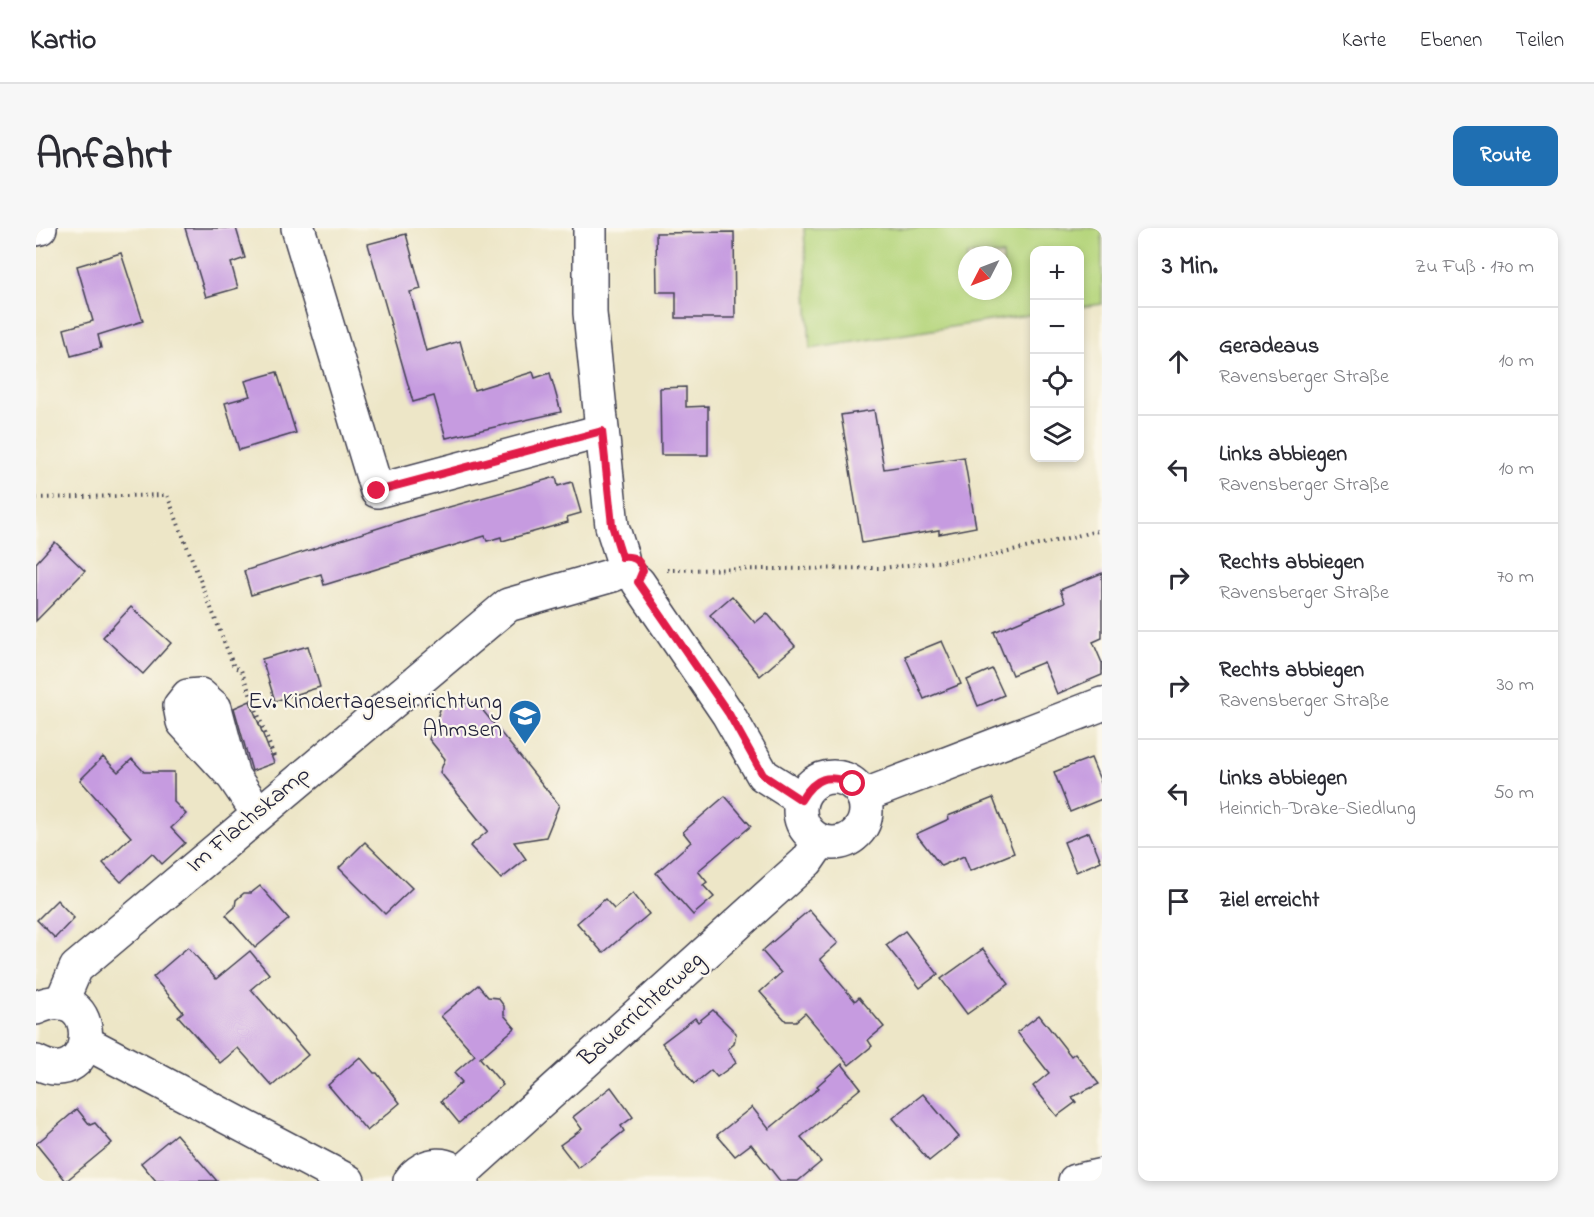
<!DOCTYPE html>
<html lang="de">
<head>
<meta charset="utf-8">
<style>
	body { margin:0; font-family:"Indie Flower",sans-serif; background:#f7f7f7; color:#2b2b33 }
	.controls { position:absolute; right:18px; top:18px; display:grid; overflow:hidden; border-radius:12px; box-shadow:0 3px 9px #0003 }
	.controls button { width:54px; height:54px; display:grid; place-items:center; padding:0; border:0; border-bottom:2px solid #e1e1e2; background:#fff; color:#2b2b33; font:30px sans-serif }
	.compass { position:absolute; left:922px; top:18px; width:54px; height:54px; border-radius:50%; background:#fff; box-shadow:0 3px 9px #0003; rotate:228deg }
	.stop { position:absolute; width:18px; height:18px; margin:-14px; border:4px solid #e11d48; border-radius:50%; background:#fff }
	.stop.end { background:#e11d48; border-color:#fff; box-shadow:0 2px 6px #0008 }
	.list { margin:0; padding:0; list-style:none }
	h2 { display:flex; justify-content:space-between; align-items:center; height:78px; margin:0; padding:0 24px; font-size:26px }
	h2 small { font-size:20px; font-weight:400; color:#7c7c81 }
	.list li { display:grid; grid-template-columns:39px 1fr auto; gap:18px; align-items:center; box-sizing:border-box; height:108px; padding:0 24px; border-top:2px solid #e1e1e2 }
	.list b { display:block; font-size:22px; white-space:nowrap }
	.list p { margin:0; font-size:20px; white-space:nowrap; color:#7c7c81 }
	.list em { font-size:20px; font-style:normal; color:#7c7c81 }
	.icon { flex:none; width:33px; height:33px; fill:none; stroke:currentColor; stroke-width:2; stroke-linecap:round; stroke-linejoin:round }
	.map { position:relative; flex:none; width:1066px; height:953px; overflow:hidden; border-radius:12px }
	header { display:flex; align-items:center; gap:36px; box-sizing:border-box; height:84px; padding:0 30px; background:#fff; border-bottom:2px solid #e1e1e2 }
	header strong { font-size:28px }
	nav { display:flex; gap:33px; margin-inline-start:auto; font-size:21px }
	.intro { display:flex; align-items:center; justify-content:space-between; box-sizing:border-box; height:144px; padding:0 36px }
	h1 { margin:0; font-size:42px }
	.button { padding:15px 27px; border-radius:12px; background:#1f6fb2; color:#fff; font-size:21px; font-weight:700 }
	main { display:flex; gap:36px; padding:0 36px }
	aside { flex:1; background:#fff; border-radius:12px; box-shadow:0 3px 9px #0003 }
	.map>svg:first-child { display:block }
	.green { fill:#b5d57c; stroke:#6c7c5c; stroke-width:1.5; fill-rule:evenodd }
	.building { fill:#c69be0 }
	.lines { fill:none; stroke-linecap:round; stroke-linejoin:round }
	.minor-casing { stroke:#403f50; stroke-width:36 }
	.path { stroke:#403f50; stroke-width:4; stroke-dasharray:1.5 4.5; stroke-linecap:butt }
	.minor { stroke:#fff; stroke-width:33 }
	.route { stroke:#e11d48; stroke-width:8 }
	.labels { text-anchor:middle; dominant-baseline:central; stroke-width:4.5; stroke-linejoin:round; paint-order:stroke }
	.poi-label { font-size:24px; fill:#22223b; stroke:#fbf7ec; text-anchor:end }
	.street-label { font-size:24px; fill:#22223b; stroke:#fbf7ec }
</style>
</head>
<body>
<header>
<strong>Kartio</strong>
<nav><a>Karte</a><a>Ebenen</a><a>Teilen</a></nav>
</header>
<div class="intro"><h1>Anfahrt</h1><a class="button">Route</a></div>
<main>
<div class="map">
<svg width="1066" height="953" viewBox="0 0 1066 953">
	<rect width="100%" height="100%" fill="#fbf7ec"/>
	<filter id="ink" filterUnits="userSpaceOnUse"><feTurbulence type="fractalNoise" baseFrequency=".0167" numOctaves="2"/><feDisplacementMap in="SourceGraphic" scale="12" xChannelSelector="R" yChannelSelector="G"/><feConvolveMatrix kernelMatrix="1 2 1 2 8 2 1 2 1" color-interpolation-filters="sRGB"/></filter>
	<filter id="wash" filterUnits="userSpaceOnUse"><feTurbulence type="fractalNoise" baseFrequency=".008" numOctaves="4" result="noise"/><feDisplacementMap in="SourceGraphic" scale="24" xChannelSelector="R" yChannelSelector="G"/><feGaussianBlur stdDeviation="1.35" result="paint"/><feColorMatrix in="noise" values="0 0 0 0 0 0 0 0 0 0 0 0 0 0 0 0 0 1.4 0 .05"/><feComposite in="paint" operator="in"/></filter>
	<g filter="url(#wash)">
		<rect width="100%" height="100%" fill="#ede6c7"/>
		<path class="green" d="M768 0H1066V76L1044 79V22H999L998 86 774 121ZM931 27H967V63H931Z"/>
		<g id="blocks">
			<g class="building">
				<polygon points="149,0 200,0 209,30 195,35 202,60 170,69"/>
				<polygon points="698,4 699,90 640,90 640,64 621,64 620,5"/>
				<polygon points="370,6 385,61 374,64 390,123 424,113 438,162 497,144 499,150 514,145 525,184 410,210 398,168 377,174 332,16"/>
				<polygon points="85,25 107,93 62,107 65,120 35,128 28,101 57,93 41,38"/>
				<polygon points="241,144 260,205 203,222 189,175 214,168 209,153"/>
				<polygon points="650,159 650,179 672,178 672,227 625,227 624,160"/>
				<polygon points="838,182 848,241 928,229 940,299 903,306 903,302 826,315 805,187"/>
				<polygon points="520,249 522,258 536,254 545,285 531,289 532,294 466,313 465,309 451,313 449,308 288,357 285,346 215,367 208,343 374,290"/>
				<polygon points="19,314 49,343 0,393 0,335"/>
				<polygon points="1066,345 1066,410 1057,414 1066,435 1066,447 1021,466 1008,434 976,447 958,404 1029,374 1024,362"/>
				<polygon points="696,368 719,395 731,385 759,418 724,448 674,387"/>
				<polygon points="95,379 135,415 107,446 67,409"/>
				<polygon points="906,413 925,456 888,471 869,428"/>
				<polygon points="272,418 284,459 239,473 226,431"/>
				<polygon points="956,441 968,467 942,478 931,452"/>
				<polygon points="214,473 238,535 216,543 198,480"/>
				<polygon points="440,474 523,577 510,609 478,614 490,631 465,651 434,618 452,603 404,544 409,531 393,511 405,479"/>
				<polygon points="67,529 82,544 96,531 108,544 138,544 138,574 150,586 135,600 149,615 126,636 116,625 85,654 67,635 95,609 44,552"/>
				<polygon points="1055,530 1066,557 1066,571 1034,584 1018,544"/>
				<polygon points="689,568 715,598 662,643 671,654 667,657 678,669 657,687 620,645 655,614 647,604"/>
				<polygon points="957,570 978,625 934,643 928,628 905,638 880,606 913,591 912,588"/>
				<polygon points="1053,604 1065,633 1040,644 1028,614"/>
				<polygon points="329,614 376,660 349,686 303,640"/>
				<polygon points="224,658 253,691 219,720 190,687 199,679 200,672 208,665 215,665"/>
				<polygon points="597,665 613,686 567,725 541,695 569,671 578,681"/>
				<polygon points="21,672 38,690 19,710 1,692"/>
				<polygon points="773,682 802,715 784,731 819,773 823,769 848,799 832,812 836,818 813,837 769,785 760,793 750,793 724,764 745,745 726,723"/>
				<polygon points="869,703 902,746 884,760 850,717"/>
				<polygon points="152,719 180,751 214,723 233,746 215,761 272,827 236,858 202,820 184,835 142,788 147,784 117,749"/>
				<polygon points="947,721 973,756 931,786 905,751"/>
				<polygon points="442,757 452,769 462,770 468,778 468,787 479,800 444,830 467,857 423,895 405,873 426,854 418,845 439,827 405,788"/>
				<polygon points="677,782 700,805 698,816 692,821 700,835 681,849 675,842 658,856 626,815 659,790 662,794"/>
				<polygon points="1003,787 1035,828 1039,825 1063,856 1036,869 1040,874 1021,888 997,858 1013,845 981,804"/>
				<polygon points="324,829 338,845 341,845 364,875 331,903 292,857"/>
				<polygon points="806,836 825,860 765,909 785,934 762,953 744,953 715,916 699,928 681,907 716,879 733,901 783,860 781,858"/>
				<polygon points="575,859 597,889 585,898 588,903 542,940 524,917 546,901 537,889"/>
				<polygon points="887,866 923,909 893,933 857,890"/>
				<polygon points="41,881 54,897 59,895 76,915 30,953 0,916"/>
				<polygon points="140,906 181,953 120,953 105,935"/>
			</g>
		</g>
	</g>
	<g filter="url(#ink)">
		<use href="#blocks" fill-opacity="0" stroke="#403f50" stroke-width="1.5"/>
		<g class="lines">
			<g class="minor-casing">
				<g id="minor">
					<polyline points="262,0 341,263 566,203"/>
					<polyline points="554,0 554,85 576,298 586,329"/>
					<polyline points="0,1 4,0"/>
					<polyline points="602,354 692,486 727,547 765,571"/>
					<polyline points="197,548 147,494 144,478 152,468 164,467 179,480 197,548 222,585"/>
					<circle cx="797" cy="582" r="33"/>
					<polyline points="827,568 1066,476"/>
					<polyline points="25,775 40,740 472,377 577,347"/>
					<path d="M0 780C68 748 64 868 0 834"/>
					<polyline points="51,815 312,953"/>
					<polyline points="424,947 771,633 784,614"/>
					<path d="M374 953C387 934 415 930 427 953"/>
					<polyline points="1039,953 1066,947"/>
				</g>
			</g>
			<g class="path">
				<polyline points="0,270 131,267 198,439 205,442 239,531"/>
				<polyline points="631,342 846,340 955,328 1066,302"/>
			</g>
			<use href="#minor" class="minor"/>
		</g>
	</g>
	<g class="lines" filter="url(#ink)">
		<path class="route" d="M341 263 566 203 576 297 586 329C598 328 603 331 607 342L602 354 693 486 727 547 765 572C779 549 792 545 817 556"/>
	</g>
	<defs>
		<g id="school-pin" transform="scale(1.725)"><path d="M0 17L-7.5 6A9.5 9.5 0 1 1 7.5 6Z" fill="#1f6fb2" stroke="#fbf7ec"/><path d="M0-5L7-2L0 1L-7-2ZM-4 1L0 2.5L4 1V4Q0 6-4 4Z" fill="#fff"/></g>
	</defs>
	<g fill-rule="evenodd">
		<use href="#school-pin" x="489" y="488"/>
	</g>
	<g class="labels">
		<g class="poi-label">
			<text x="466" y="474">Ev. Kindertageseinrichtung<tspan x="466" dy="28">Ahmsen</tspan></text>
		</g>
		<g class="street-label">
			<text transform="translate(213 592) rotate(-40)">Im Flachskamp</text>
			<text transform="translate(606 782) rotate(-42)">Bauerrichterweg</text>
		</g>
	</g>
</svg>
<div class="controls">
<button>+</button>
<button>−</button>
<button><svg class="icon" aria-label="locate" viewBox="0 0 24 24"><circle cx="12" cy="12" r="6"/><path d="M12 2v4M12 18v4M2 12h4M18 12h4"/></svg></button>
<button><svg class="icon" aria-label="layers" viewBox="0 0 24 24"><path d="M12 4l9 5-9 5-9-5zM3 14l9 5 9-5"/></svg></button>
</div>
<svg class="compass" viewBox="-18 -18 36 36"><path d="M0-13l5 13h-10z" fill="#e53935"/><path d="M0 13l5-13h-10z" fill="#7c7c81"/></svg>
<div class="stop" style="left:817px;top:556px"></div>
<div class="stop end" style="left:341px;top:263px"></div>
</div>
<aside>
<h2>3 Min.<small>Zu Fuß · 170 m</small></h2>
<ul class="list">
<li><svg class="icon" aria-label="ahead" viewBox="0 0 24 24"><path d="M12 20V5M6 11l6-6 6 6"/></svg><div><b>Geradeaus</b><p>Ravensberger Straße</p></div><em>10 m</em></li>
<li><svg class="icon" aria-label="left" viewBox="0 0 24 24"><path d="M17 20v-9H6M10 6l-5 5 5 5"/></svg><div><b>Links abbiegen</b><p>Ravensberger Straße</p></div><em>10 m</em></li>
<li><svg class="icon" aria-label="right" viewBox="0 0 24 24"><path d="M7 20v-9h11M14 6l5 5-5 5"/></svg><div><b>Rechts abbiegen</b><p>Ravensberger Straße</p></div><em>70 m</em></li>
<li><svg class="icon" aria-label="right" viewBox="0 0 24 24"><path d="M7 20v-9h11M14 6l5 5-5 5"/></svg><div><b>Rechts abbiegen</b><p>Ravensberger Straße</p></div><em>30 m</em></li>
<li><svg class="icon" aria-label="left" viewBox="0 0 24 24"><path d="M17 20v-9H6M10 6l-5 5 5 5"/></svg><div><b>Links abbiegen</b><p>Heinrich-Drake-Siedlung</p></div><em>50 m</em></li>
<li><svg class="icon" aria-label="arrive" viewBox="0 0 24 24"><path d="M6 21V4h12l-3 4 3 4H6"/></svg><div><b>Ziel erreicht</b></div></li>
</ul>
</aside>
</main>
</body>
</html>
